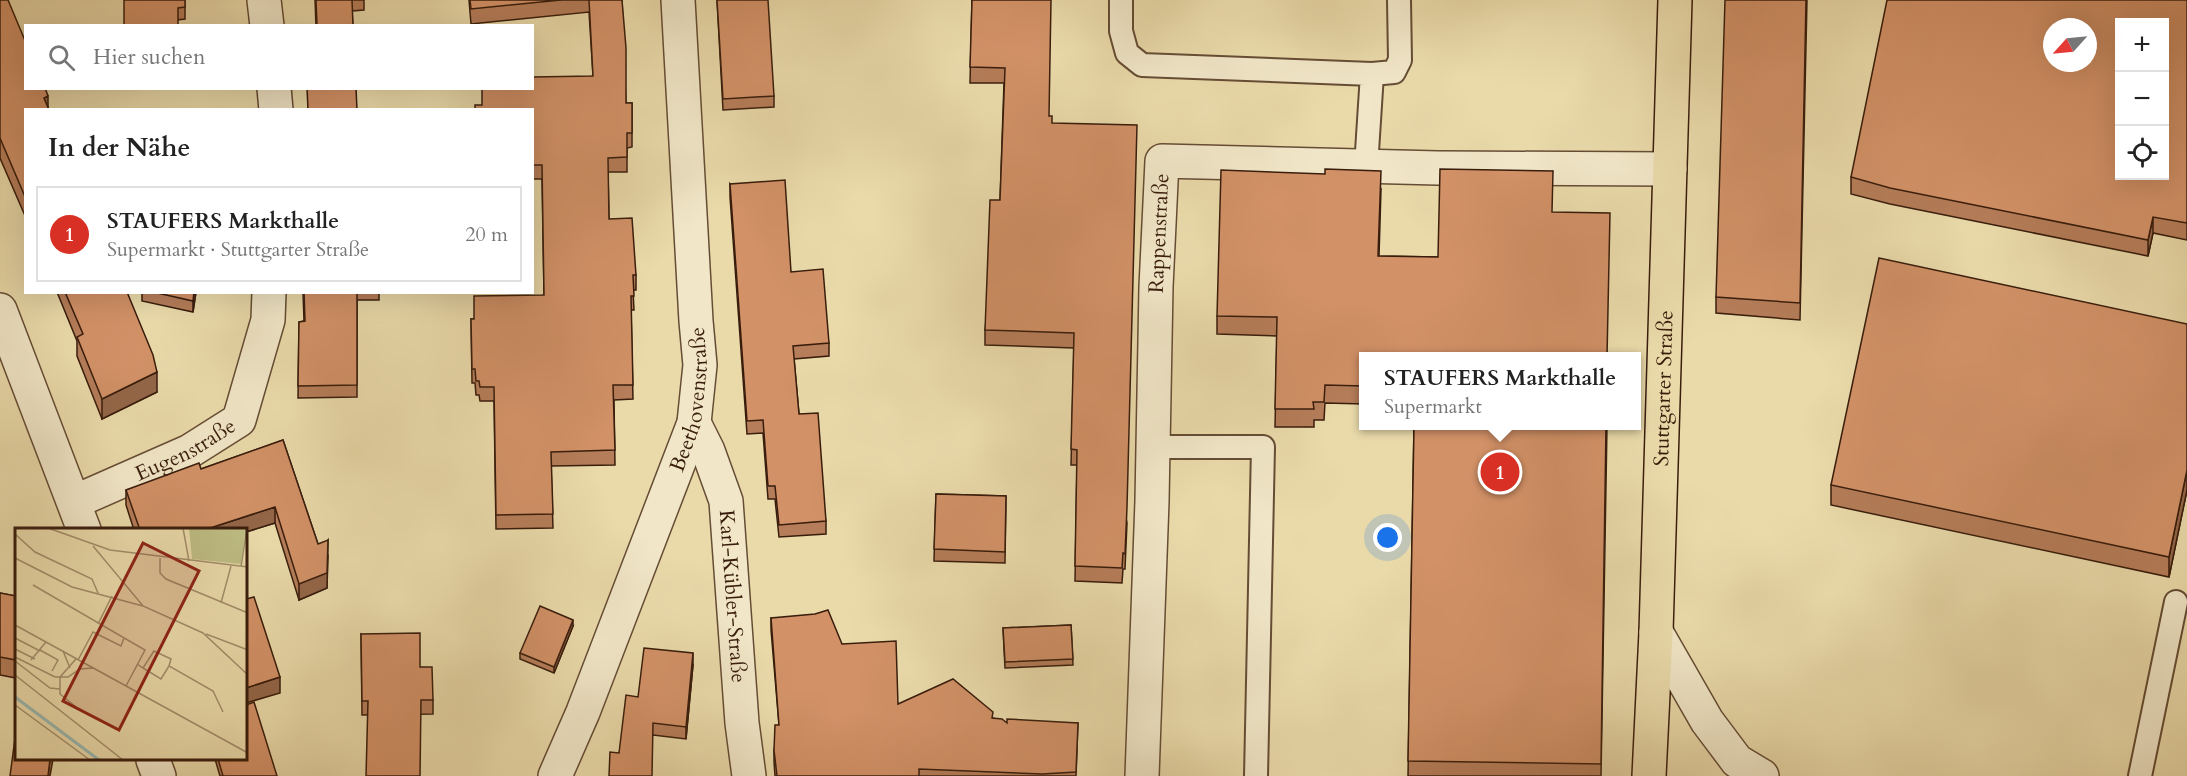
<!DOCTYPE html>
<html lang="de">
<head>
<meta charset="utf-8">
<style>
	body { margin:0; font-family:Cardo,serif; background:#f2f2f2; color:#222 }
	.controls { position:absolute; right:18px; top:18px; display:grid; overflow:hidden; border-radius:0px; box-shadow:0 6px 24px #0002 }
	.controls button { width:54px; height:54px; display:grid; place-items:center; padding:0; border:0; border-bottom:2px solid #e0e0e0; background:#fff; color:#222; font:30px sans-serif }
	.compass { position:absolute; left:2043px; top:18px; width:54px; height:54px; border-radius:50%; background:#fff; box-shadow:0 6px 24px #0002; rotate:243deg }
	.you { position:absolute; left:1388px; top:538px; width:21px; height:21px; margin:-15px; border:4px solid #fff; border-radius:50%; background:#1a73e8; box-shadow:0 0 0 9px #1a73e833 }
	.badge { display:grid; place-items:center; width:39px; height:39px; border-radius:50%; background:#d93025; color:#fff; font-size:20px; font-weight:700 }
	.pin { position:absolute; translate:-50% -50%; border:3px solid #fff; box-shadow:0 2px 6px #0006 }
	.popup { position:absolute; left:1359px; top:352px; width:282px; height:78px; box-sizing:border-box; display:grid; place-content:center; border-radius:0px; background:#fff; filter:drop-shadow(0 2px 4px #0005); font-size:20px; white-space:nowrap; color:#767676 }
	.popup b { font-size:22px; color:#222 }
	.popup::after { content:''; position:absolute; left:50%; top:100%; margin-left:-12px; border:12px solid transparent; border-top-color:#fff }
	.list { margin:0; padding:0; list-style:none }
	h2 { display:flex; justify-content:space-between; align-items:center; height:78px; margin:0; padding:0 24px; font-size:26px }
	h2 small { font-size:20px; font-weight:400; color:#767676 }
	.list li { display:grid; grid-template-columns:39px 1fr auto; gap:18px; align-items:center; box-sizing:border-box; height:96px; margin:0 12px 12px; padding:0 12px; border:2px solid #e0e0e0; border-radius:0px }
	.list b { display:block; font-size:22px; white-space:nowrap }
	.list p { margin:0; font-size:20px; white-space:nowrap; color:#767676 }
	.list em { font-size:20px; font-style:normal; color:#767676 }
	.icon { flex:none; width:33px; height:33px; fill:none; stroke:currentColor; stroke-width:2; stroke-linecap:round; stroke-linejoin:round }
	.map { position:relative; flex:none; width:2187px; height:776px; overflow:hidden }
	.search { position:absolute; background:#fff; box-shadow:0 6px 24px #0002; left:24px; top:24px; width:510px; height:66px; display:flex; align-items:center; gap:15px; box-sizing:border-box; padding:0 21px; border-radius:0px; color:#767676; font-size:22px }
	.panel { position:absolute; background:#fff; box-shadow:0 6px 24px #0002; left:24px; top:108px; width:510px; height:186px; border-radius:0px }
	.map>svg:first-child { display:block }
	.lines { fill:none; stroke-linecap:round; stroke-linejoin:round }
	.service-casing { stroke:#654c34; stroke-width:26 }
	.minor-casing { stroke:#654c34; stroke-width:36 }
	.tertiary-casing { stroke:#654c34; stroke-width:36 }
	.primary-casing { stroke:#391d0c; stroke-width:36 }
	.service { stroke:#f1e7c8; stroke-width:22 }
	.minor { stroke:#f1e7c8; stroke-width:33 }
	.tertiary { stroke:#f1e7c8; stroke-width:33 }
	.primary { stroke:#eadaaa; stroke-width:33 }
	.wall { fill:#b57d59; stroke:#391d0c; stroke-width:1.5 }
	.shaded-wall { fill:#936648; stroke:#391d0c; stroke-width:1.5 }
	.building { fill:#d29167; stroke:#391d0c; stroke-width:1.5; fill-rule:evenodd }
	.labels { text-anchor:middle; dominant-baseline:central; stroke-width:4.5; stroke-linejoin:round; paint-order:stroke }
	.street-label { font-size:21px; fill:#391d0c; stroke:#f1e7c8 }
	.inset-river { fill:none; stroke:#9ab9b1; stroke-width:3 }
	.inset-road { fill:none; stroke:#a38e6b; stroke-width:1.5 }
	.view { fill:#8f2418; fill-opacity:0.15; stroke:#8f2418; stroke-width:3 }
	.inset-edge { fill:none; stroke:#391d0c; stroke-width:3 }
</style>
</head>
<body>
<div class="map">
<svg width="2187" height="776" viewBox="0 0 2187 776">
	<rect width="100%" height="100%" fill="#eadaaa"/>
	<filter id="stains"><feTurbulence type="fractalNoise" baseFrequency=".00333" numOctaves="4"/><feColorMatrix values="0 0 0 0 .2 0 0 0 0 .09 0 0 0 0 .02 0 0 0 .5 -.17"/></filter>
	<radialGradient id="worn" r=".72"><stop offset=".6" stop-color="#630" stop-opacity="0"/><stop offset="1" stop-color="#630" stop-opacity=".3"/></radialGradient>
	<g class="lines">
		<g class="service-casing">
			<g id="service">
				<polyline points="1121,0 1121,31 1127,53 1142,65 1372,74 1366,167"/>
				<polyline points="1372,74 1394,72 1400,60 1399,0"/>
				<polyline points="1154,447 1263,447 1256,776"/>
				<polyline points="2140,776 2176,602"/>
			</g>
		</g>
		<g class="minor-casing">
			<g id="minor">
				<polyline points="264,0 267,26"/>
				<polyline points="274,88 276,110"/>
				<polyline points="0,310 84,530"/>
				<path id="s1" d="M694 423 708 451 726 501 742 723 749 776"/>
				<path id="s2" d="M74 502 190 451 239 420 268 320 269 292"/>
				<polyline points="153,760 159,776"/>
				<path id="s3" d="M555 776 583 712 694 423 700 365 696 321 678 0"/>
				<path id="s4" d="M1142 776 1152 501 1156 287 1162 161 1438 168 1670 169"/>
			</g>
		</g>
		<g class="tertiary-casing">
			<polyline id="tertiary" points="1656,632 1707,721 1737,761 1762,776"/>
		</g>
		<g class="primary-casing">
			<g id="primary">
				<path id="s5" d="M1649 776 1656 632 1675 0"/>
			</g>
		</g>
		<use href="#service" class="service"/>
		<use href="#minor" class="minor"/>
		<use href="#tertiary" class="tertiary"/>
		<use href="#primary" class="primary"/>
	</g>
	<g class="wall">
		<polygon points="0,0 48,107 26,110 26,218 0,158"/>
		<polygon points="185,0 185,19 124,26"/>
		<polygon points="315,0 364,0 364,10 352,11 353,26 316,26"/>
		<polygon points="469,0 622,0 626,103 632,103 632,147 627,148 627,172 608,172 609,219 636,275 636,290 633,290 634,310 631,310 633,399 614,400 615,465 551,466 553,528 496,529 494,401 480,401 479,395 476,395 475,383 472,383 471,319 474,319 544,295 542,179 532,179 532,110 482,105 593,76 589,12 471,24"/>
		<polygon points="717,0 774,96 774,107 723,110"/>
		<polygon points="972,0 1049,116 1052,123 1127,523 1125,569 1123,569 1122,583 1075,581 1077,465 1071,465 1074,348 985,345 985,330 1000,200 1004,83 970,83"/>
		<polygon points="1807,0 1800,320 1716,313 1716,297"/>
		<polygon points="2187,0 2187,240 2153,233 2148,256 1890,204 1851,194 1851,177"/>
		<polygon points="1553,171 1364,357 1364,404 1325,403 1324,420 1314,420 1314,427 1275,427 1277,336 1217,334 1217,316 1381,189 1379,256 1438,257"/>
		<polygon points="730,184 791,272 829,343 829,356 794,359 799,414 826,521 826,534 779,537 775,499 768,499 763,433 747,434 730,197"/>
		<polygon points="57,292 127,292 157,392 102,419 77,356 77,341"/>
		<polygon points="142,292 196,292 193,312 142,301"/>
		<polygon points="303,292 379,292 379,300 357,300 357,397 298,398 299,322 304,321"/>
		<polygon points="2187,324 2187,490 2169,577 1831,505 1831,485"/>
		<polygon points="1414,426 1607,426 1601,776 1408,776"/>
		<polygon points="283,440 318,544 328,555 327,588 299,600 275,523 246,532 246,530 134,530 126,505 126,490 201,469"/>
		<polygon points="936,494 1006,496 1005,563 934,561"/>
		<polygon points="0,593 16,596 16,678 0,675"/>
		<polygon points="771,618 842,644 898,704 993,718 1007,723 1078,723 1076,776 775,776 774,762 774,750 779,725 771,630"/>
		<polygon points="1071,625 1073,665 1005,668 1003,628"/>
		<polygon points="573,626 554,673 520,659 520,653"/>
		<polygon points="361,634 420,667 433,700 433,714 362,715"/>
		<polygon points="693,665 686,739 653,735 619,753 638,697"/>
		<polygon points="215,759 246,759 277,776 220,776"/>
	</g>
	<g class="shaded-wall">
		<polygon points="48,96 48,110 44,98"/>
		<polygon points="2153,217 2153,233 2148,256 2148,240"/>
		<polygon points="194,292 196,292 193,312 193,301"/>
		<polygon points="157,372 157,392 102,419 102,399"/>
		<polygon points="2187,470 2187,490 2169,577 2169,557"/>
		<polygon points="275,507 275,523 246,532 246,530 204,530"/>
		<polygon points="328,540 327,588 299,600 299,584"/>
		<polygon points="573,620 573,626 554,673 554,667"/>
		<polygon points="693,653 693,665 686,739 686,727"/>
		<polygon points="280,677 280,693 246,703 246,688"/>
		<polygon points="50,759 53,759 50,776 48,776"/>
	</g>
	<g class="building">
		<polygon points="0,0 8,0 26,43 26,88 45,88 48,96 44,98 49,110 26,110 26,199 0,138"/>
		<polygon points="124,0 185,0 185,7 178,8 178,26 124,26"/>
		<polygon points="316,0 352,0 353,26 317,26"/>
		<polygon points="470,0 561,0 471,9"/>
		<polygon points="589,0 622,0 626,48 626,103 632,103 632,133 627,133 627,157 608,158 609,219 632,218 636,275 633,275 634,296 631,296 633,385 613,385 615,450 551,452 553,514 496,515 494,387 480,387 479,381 476,381 475,369 472,369 471,319 474,319 474,296 544,295 542,165 532,165 532,110 475,110 475,105 482,105 482,88 532,88 532,77 593,76"/>
		<polygon points="717,0 768,0 774,96 723,99"/>
		<polygon points="972,0 1051,0 1049,116 1052,116 1052,123 1137,125 1127,507 1125,554 1123,553 1122,568 1075,566 1077,450 1071,449 1074,333 985,330 990,200 1000,200 1005,68 970,67"/>
		<polygon points="1725,0 1806,0 1800,303 1716,297"/>
		<path d="M1887 0H2187V223L2153 217 2148 240 1890 188 1851 177ZM2120 22H2164V176H2120ZM2052 27H2088V63H2052Z"/>
		<polygon points="307,88 356,88 357,110 308,110"/>
		<polygon points="1325,169 1381,171 1378,256 1438,257 1440,169 1553,171 1552,212 1610,213 1607,357 1364,357 1364,386 1325,385 1324,402 1313,402 1314,409 1275,409 1277,317 1217,316 1221,170 1325,174"/>
		<polygon points="785,180 791,272 823,269 829,343 793,346 799,414 818,413 826,521 779,525 775,486 768,486 763,420 747,421 730,184"/>
		<polygon points="1879,258 2187,324 2187,470 2169,557 1831,485"/>
		<polygon points="65,292 127,292 153,355 157,372 102,399 77,337 83,334"/>
		<polygon points="153,292 194,292 193,301"/>
		<polygon points="304,292 357,292 357,385 298,386 299,322 305,321"/>
		<polygon points="1414,426 1606,426 1601,764 1408,761"/>
		<polygon points="283,440 318,544 328,540 327,573 299,584 275,507 204,530 140,530 126,490 199,463 201,469"/>
		<polygon points="936,494 1006,496 1005,552 934,549"/>
		<polygon points="0,593 16,596 16,660 0,657"/>
		<polygon points="254,597 280,677 246,688 246,599"/>
		<polygon points="540,606 573,620 554,667 520,653"/>
		<polygon points="828,610 842,644 896,641 898,704 953,679 993,712 992,718 1002,719 1007,723 1007,719 1078,723 1076,772 1042,774 919,769 919,776 777,776 774,750 775,725 779,725 771,618 815,614"/>
		<polygon points="1071,625 1073,659 1005,662 1003,628"/>
		<polygon points="420,633 420,667 432,667 433,700 421,700 420,776 366,776 368,701 362,701 361,634"/>
		<polygon points="644,648 693,653 686,727 653,723 652,776 609,776 610,752 619,753 626,695 638,697"/>
		<polygon points="254,702 277,776 223,776 218,759 246,759 246,705"/>
		<polygon points="16,731 16,759 50,759 48,776 10,776"/>
	</g>
	<g class="labels">
		<g class="street-label">
			<text stroke="none"><textPath href="#s4" startOffset="543">Rappenstraße</textPath></text>
			<text stroke="none"><textPath href="#s5" startOffset="388">Stuttgarter Straße</textPath></text>
			<text stroke="none"><textPath href="#s3" startOffset="402">Beethovenstraße</textPath></text>
			<text stroke="none"><textPath href="#s2" startOffset="123">Eugenstraße</textPath></text>
			<text stroke="none"><textPath href="#s1" startOffset="180">Karl-Kübler-Straße</textPath></text>
		</g>
	</g>
	<g transform="translate(15 528)">
		<rect width="232" height="232" fill="#eadaaa"/>
		<path d="M174 0H231L226 36 177 31Z" fill="#bebd84"/>
		<path class="inset-river" d="M0 169 84 232"/>
		<path class="inset-road" d="M33 0 95 22 233 39M168 0 174 33M0 6 20 24 77 51 83 65M78 18 128 78 188 105 233 147M0 30 57 59 128 78M145 30V45L151 51 233 85M226 39 232 0M18 57 130 122 111 158M206 75 216 38M83 96 97 68M0 97 233 225M191 106 233 122M0 110 25 123M0 121 20 131M25 122 43 132 37 143M48 123 55 140M0 129 40 149H53L65 141 78 140M16 132 31 114M63 132 78 104 106 118 109 110M0 133 35 160 45 161M122 136 128 140 139 123 156 131 154 138 198 163 208 184M128 140 146 151 154 138M0 147 108 232M45 149V166L61 179M45 149 61 131M0 177 75 232"/>
		<path class="view" d="M128 15 184 43 104 202 48 173Z"/>
		<rect width="232" height="232" class="inset-edge"/>
	</g>
	<rect width="100%" height="100%" filter="url(#stains)"/>
	<rect width="100%" height="100%" fill="url(#worn)"/>
</svg>
<div class="controls">
<button>+</button>
<button>−</button>
<button><svg class="icon" aria-label="locate" viewBox="0 0 24 24"><circle cx="12" cy="12" r="6"/><path d="M12 2v4M12 18v4M2 12h4M18 12h4"/></svg></button>
</div>
<svg class="compass" viewBox="-18 -18 36 36"><path d="M0-13l5 13h-10z" fill="#e53935"/><path d="M0 13l5-13h-10z" fill="#767676"/></svg>
<div class="you"></div>
<div class="pin badge" style="left:1500px;top:472px">1</div>
<div class="popup"><b>STAUFERS Markthalle</b>Supermarkt</div>
<div class="search"><svg class="icon" aria-label="search" viewBox="0 0 24 24"><circle cx="10" cy="10" r="6"/><path d="M15 15l6 6"/></svg>Hier suchen</div>
<section class="panel">
<h2>In der Nähe<small></small></h2>
<ul class="list">
<li><span class="badge">1</span><div><b>STAUFERS Markthalle</b><p>Supermarkt · Stuttgarter Straße</p></div><em>20 m</em></li>
</ul>
</section>
</div>
</body>
</html>
